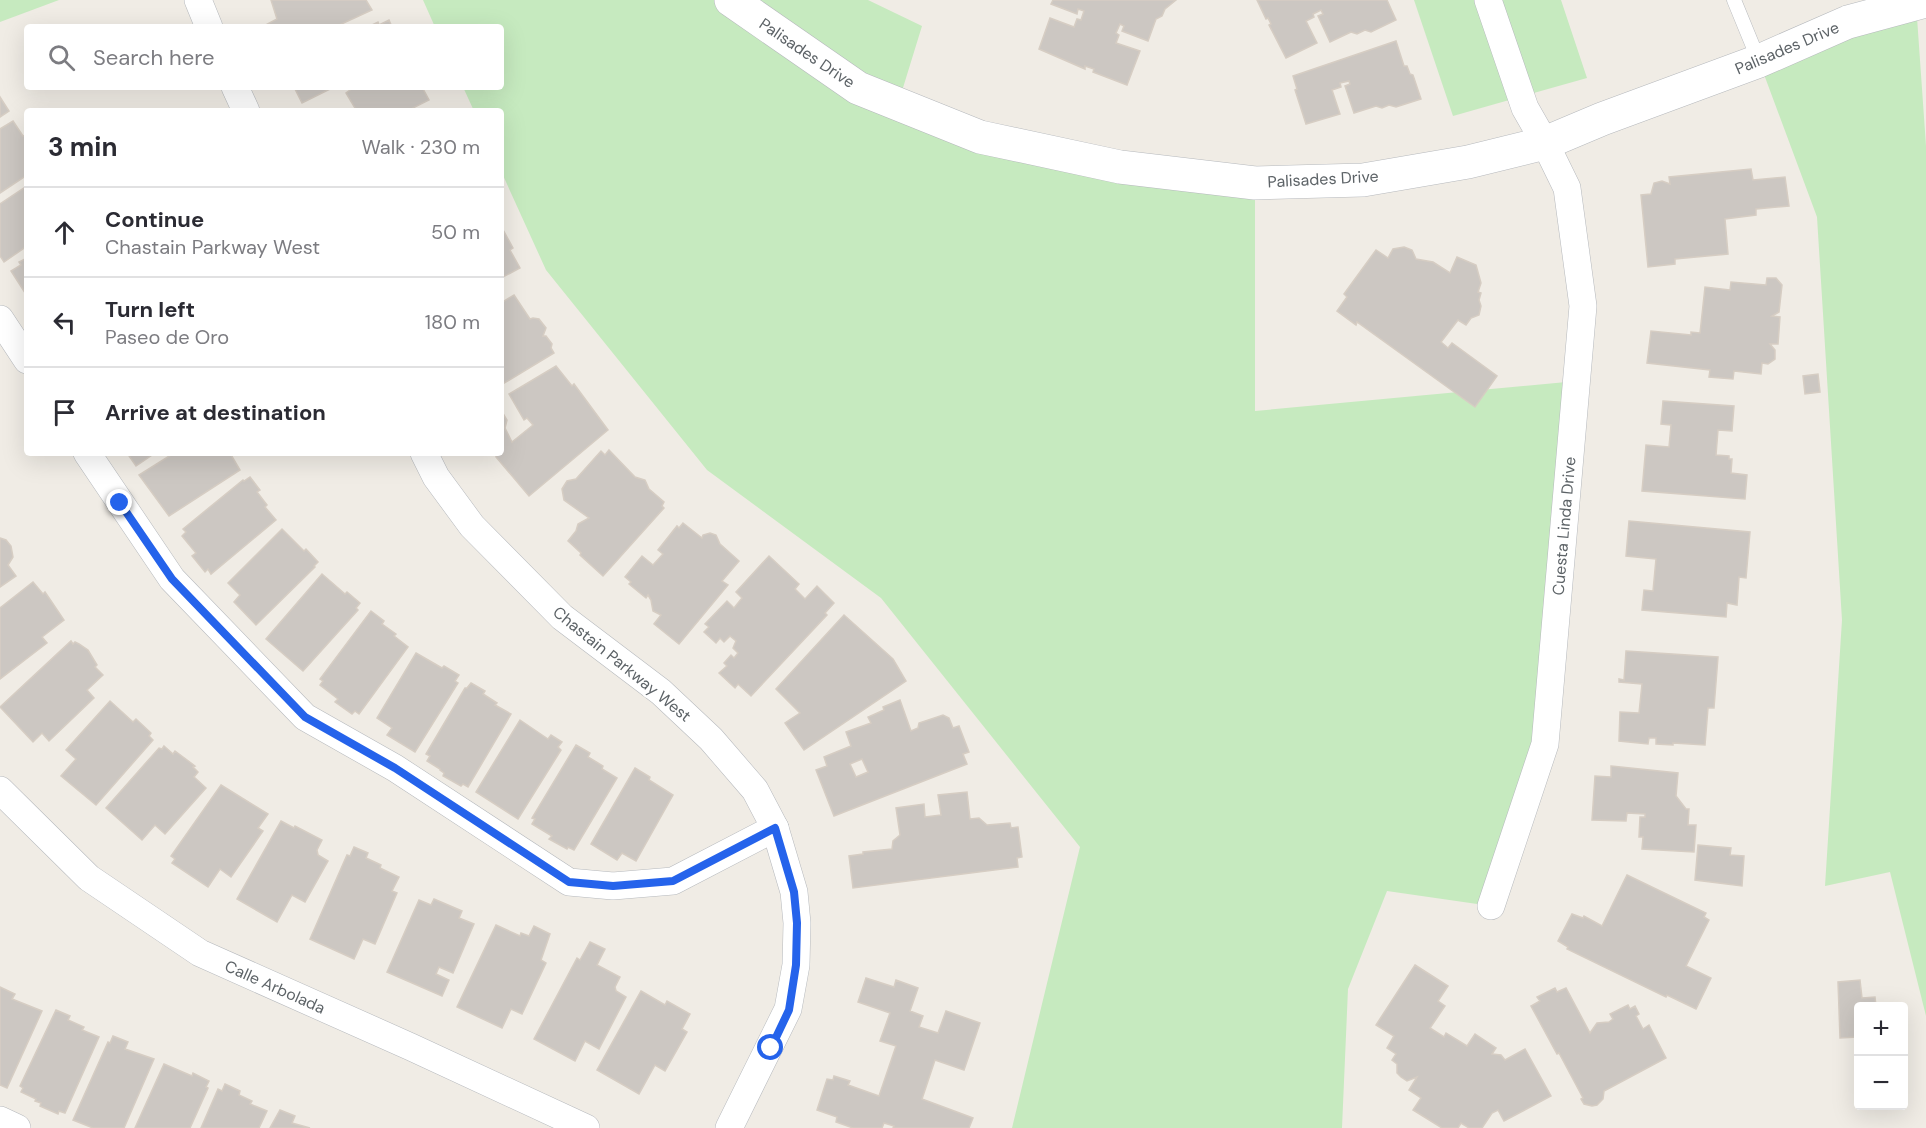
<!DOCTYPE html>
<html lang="en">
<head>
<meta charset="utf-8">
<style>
	body { margin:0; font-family:"DM Sans",sans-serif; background:#f7f7f7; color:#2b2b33 }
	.controls { position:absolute; right:18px; bottom:18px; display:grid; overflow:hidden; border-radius:6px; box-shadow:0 6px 24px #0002 }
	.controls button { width:54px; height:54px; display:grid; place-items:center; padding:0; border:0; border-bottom:2px solid #e1e1e2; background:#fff; color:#2b2b33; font:30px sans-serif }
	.stop { position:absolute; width:18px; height:18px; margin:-14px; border:4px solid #2563eb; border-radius:50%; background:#fff }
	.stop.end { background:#2563eb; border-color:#fff; box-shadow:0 2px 6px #0008 }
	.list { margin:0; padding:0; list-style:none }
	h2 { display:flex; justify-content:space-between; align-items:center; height:78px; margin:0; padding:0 24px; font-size:26px }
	h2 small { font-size:20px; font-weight:400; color:#7c7c81 }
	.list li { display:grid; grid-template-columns:39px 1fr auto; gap:18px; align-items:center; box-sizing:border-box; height:90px; padding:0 24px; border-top:2px solid #e1e1e2 }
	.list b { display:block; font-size:22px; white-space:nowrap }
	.list p { margin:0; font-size:20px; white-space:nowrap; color:#7c7c81 }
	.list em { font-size:20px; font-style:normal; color:#7c7c81 }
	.icon { flex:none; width:33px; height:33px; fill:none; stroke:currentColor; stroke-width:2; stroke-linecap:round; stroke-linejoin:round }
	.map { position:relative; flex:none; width:1926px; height:1128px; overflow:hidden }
	.search { position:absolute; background:#fff; box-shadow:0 6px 24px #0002; left:24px; top:24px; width:480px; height:66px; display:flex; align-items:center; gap:15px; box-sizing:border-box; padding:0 21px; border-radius:6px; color:#7c7c81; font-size:22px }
	.panel { position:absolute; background:#fff; box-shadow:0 6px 24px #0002; left:24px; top:108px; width:480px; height:348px; border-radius:6px }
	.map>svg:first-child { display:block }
	.green { fill:#c6eabf }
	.building { fill:#ccc7c2; stroke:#d6cdc3; stroke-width:1.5; fill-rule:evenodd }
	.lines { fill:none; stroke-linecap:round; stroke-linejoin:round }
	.service-casing { stroke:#b6b9bd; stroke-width:15 }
	.minor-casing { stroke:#b6b9bd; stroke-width:28 }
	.tertiary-casing { stroke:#b6b9bd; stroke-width:34 }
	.service { stroke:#fff; stroke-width:14 }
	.minor { stroke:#fff; stroke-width:27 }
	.tertiary { stroke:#fff; stroke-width:33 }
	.route { stroke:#2563eb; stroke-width:8 }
	.labels { text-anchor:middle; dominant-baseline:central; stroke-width:4.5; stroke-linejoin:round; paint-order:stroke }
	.street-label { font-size:16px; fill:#5d6367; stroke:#fff }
</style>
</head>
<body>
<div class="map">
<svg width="1926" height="1128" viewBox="0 0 1926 1128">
	<rect width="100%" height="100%" fill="#f0ece5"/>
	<g class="green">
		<polygon points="0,0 59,0 0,22"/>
		<polygon points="423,0 868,0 922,26 898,104 1255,183 1255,411 1577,381 1545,744 1491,906 1387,891 1348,989 1342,1128 1012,1128 1080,847 881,598 707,470 546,270 501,171 501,111 474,111 463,87 501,87 501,27 435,27"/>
		<polygon points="1414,0 1561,0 1587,78 1453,116"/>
		<polygon points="1916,3 1926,146 1926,1016 1890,872 1825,886 1842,620 1817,217 1759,61"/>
	</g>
	<g class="building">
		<polygon points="271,0 366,0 372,10 335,27 262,27 277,19"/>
		<polygon points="1053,0 1176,0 1165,9 1162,16 1156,19 1148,41 1122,31 1124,26 1120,24 1116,33 1119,35 1116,43 1140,51 1127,85 1093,72 1094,69 1085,66 1085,69 1039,49 1050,18 1074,27 1077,19 1081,20 1084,11 1078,9 1077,14 1051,4"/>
		<polygon points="1257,0 1387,0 1396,20 1371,32 1365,30 1357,34 1351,32 1330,42 1318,16 1323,14 1321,10 1313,14 1314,17 1306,21 1317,43 1286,58 1269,25 1271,24 1268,18 1266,19"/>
		<polygon points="389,20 392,27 368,27 378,22 379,25"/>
		<polygon points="1396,41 1404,66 1407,66 1410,74 1413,75 1421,99 1396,107 1389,105 1382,108 1376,106 1354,113 1345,86 1350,84 1349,81 1340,83 1341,87 1332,90 1340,114 1306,124 1295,90 1297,89 1293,76"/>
		<polygon points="294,87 334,87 302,103"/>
		<polygon points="349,87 422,87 429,100 407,111 354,111 355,108 346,93 350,90"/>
		<polygon points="0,97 9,111 0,117"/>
		<polygon points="13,121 23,136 26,135 27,137 27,175 0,193 0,129"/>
		<polygon points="1751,169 1753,180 1785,177 1789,206 1756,209 1756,215 1725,219 1728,254 1675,259 1675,264 1648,267 1641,195 1651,194 1654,183 1662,181 1670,184 1669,177"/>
		<polygon points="27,186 27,246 4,262 0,256 0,204"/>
		<polygon points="501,226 513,248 510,250 520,268 501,278"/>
		<polygon points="1404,247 1412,250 1416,259 1433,262 1450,273 1457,257 1476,265 1481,283 1478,292 1481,293 1479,300 1481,306 1479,315 1471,318 1466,325 1458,320 1441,342 1448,348 1452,343 1497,376 1475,407 1357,322 1356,325 1337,311 1347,297 1344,294 1376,250 1388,258 1393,249"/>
		<polygon points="27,258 27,296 11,271 21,265 19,262"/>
		<polygon points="1767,278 1776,278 1782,285 1779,312 1772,316 1780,317 1778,344 1770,344 1775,350 1775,359 1768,364 1762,363 1761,374 1734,371 1733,379 1709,377 1710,370 1647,363 1651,331 1691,335 1691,332 1700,333 1705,287 1730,290 1731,282 1766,285"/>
		<polygon points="514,295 530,319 533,318 539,319 546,328 543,336 546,336 552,344 551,348 554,353 501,385 501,303"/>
		<polygon points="556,366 572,386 574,384 608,430 529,496 496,457 496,453 501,453 501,410 507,420 505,428 512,442 533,425 527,418 524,420 509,394"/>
		<polygon points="1818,374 1820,392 1805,394 1803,376"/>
		<polygon points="1663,401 1734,406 1732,431 1718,430 1716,455 1729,456 1729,459 1732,459 1731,473 1747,475 1745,499 1642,491 1646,445 1669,447 1671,425 1661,424"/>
		<polygon points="609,450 635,477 645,480 649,489 664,502 662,506 664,508 603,576 580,555 581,553 568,541 576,531 578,524 589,518 564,500 562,489 567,481 576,479 601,451 605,455"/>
		<polygon points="127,453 155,453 136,466"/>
		<polygon points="174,453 230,453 240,470 169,516 139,475"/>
		<polygon points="250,477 260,490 257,492 267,505 265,507 276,520 211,574 208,569 205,572 192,556 196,553 182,536 186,532 183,529 243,480 244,481"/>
		<polygon points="1629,521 1750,532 1746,578 1739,577 1737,605 1727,603 1726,617 1642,610 1644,590 1653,591 1656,559 1626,556"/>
		<polygon points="683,523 702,538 703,535 710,533 716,535 720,544 739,561 722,581 728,585 679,644 654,624 661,615 653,611 651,600 648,595 646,598 629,584 631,582 625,577 642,556 653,565 663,554 658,550 677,526 679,528"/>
		<polygon points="282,529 304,551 306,549 318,562 314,566 315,567 256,625 234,602 240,595 228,583"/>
		<polygon points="0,538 6,540 11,546 13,557 8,565 16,576 0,587"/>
		<polygon points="769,556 799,584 795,589 805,599 817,586 834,603 825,613 827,615 751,696 738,684 735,688 719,673 727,666 724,663 731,655 734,658 738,653 733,648 736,641 730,636 724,642 720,638 716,643 704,632 709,627 705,624 727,601 734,608 742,598 736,592"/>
		<polygon points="322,574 345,594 347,592 360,603 356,608 358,610 303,671 266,639"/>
		<polygon points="33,582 43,594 45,592 64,620 42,637 47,643 0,679 0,608"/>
		<polygon points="371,611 384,621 382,624 396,634 394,636 408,647 359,714 355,711 352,714 335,702 338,699 320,685 323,681 320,679"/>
		<polygon points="844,615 893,659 906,681 804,750 785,723 800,713 776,689"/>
		<polygon points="71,641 73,644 75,642 79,644 88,650 97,665 95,667 103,675 87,690 94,698 49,741 42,733 33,742 0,707"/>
		<polygon points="1626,651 1718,657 1714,708 1708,708 1705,745 1673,743 1673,745 1656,744 1656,738 1649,738 1648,744 1619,741 1620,712 1639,713 1642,684 1619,682 1619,679 1624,680"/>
		<polygon points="416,653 442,668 444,666 459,675 455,681 458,683 415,752 387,735 392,728 377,718"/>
		<polygon points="471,683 485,691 483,694 497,703 495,705 511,714 468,787 463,784 461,786 443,776 444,773 440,770 440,769 427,761 430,756 426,754 465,688 467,688"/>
		<path d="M900 700 911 731 918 728 919 723 943 715 949 718 953 728 959 726 969 752 963 754 967 764 834 816 816 770 827 766 824 757 851 746 846 732 871 723 868 717 884 710 883 707ZM862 759 868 772 856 777 850 764Z"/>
		<polygon points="110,701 133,722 136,719 151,733 149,736 153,740 96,805 61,776 76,759 66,750"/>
		<polygon points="520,720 548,739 551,735 562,742 558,747 561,750 518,819 476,792"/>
		<polygon points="576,745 590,753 588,757 603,766 602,769 617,778 574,850 568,847 567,849 549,839 552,836 532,824 535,819 532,818"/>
		<polygon points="164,746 173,754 175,751 195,766 193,767 198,772 194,777 206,788 165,834 155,825 142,840 106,808 159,748 162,749"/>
		<polygon points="1611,766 1678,773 1676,796 1686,809 1689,809 1688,825 1696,825 1694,852 1642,849 1643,837 1639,837 1640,817 1645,817 1645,814 1627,813 1626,821 1592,820 1595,776 1611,777"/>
		<polygon points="635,768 650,777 649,780 673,795 636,861 622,853 617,860 591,844"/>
		<polygon points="221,785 268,814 258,828 263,831 231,877 220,869 208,887 172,863 175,859 171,856"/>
		<polygon points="967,792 970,819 979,818 987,825 1010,823 1011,828 1018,827 1022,857 1017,858 1018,867 853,888 849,856 863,854 863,852 892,849 893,841 900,835 896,808 924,804 925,817 941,815 938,795"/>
		<polygon points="281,821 294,828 295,826 322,840 317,850 318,855 328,861 305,902 292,895 277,922 237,899"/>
		<polygon points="1698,845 1731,848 1730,855 1744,856 1742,886 1695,880"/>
		<polygon points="354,847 368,853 366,858 381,865 380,868 399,877 392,891 397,893 375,944 363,939 354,959 310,939 347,855 350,856"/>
		<polygon points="1627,875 1706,913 1704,917 1709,920 1686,966 1711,978 1696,1009 1667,995 1666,997 1567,949 1568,947 1558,941 1572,914 1583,918 1584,916 1602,926"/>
		<polygon points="434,899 462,911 459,918 474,924 453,973 439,967 436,974 449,980 442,996 387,972 419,900 431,905"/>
		<polygon points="496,925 520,936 521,933 529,936 534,926 550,934 541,960 546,963 522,1014 511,1009 502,1028 457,1007"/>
		<polygon points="590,942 605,949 597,965 620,977 615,987 616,991 626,997 599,1049 585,1041 575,1061 534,1039 577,958 580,960"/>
		<polygon points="1415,965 1448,986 1438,1001 1445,1006 1430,1028 1444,1037 1446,1033 1467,1046 1475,1034 1496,1048 1492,1054 1501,1055 1505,1060 1525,1049 1551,1096 1504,1121 1498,1110 1492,1113 1482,1128 1469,1128 1461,1123 1458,1128 1442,1128 1413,1110 1421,1098 1409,1090 1417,1077 1407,1081 1401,1077 1397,1073 1397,1064 1392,1060 1396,1054 1387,1048 1394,1036 1376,1025"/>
		<polygon points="866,978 894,987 896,980 918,988 910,1011 923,1016 919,1027 938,1033 946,1011 980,1023 964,1070 935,1060 922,1099 973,1118 969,1128 893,1128 894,1126 884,1123 882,1128 853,1128 836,1122 837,1117 817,1110 827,1079 833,1080 834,1076 850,1081 848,1085 879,1096 896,1046 880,1041 890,1013 858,1002"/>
		<polygon points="1860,980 1862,998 1875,997 1876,1006 1878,1006 1858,1006 1858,1037 1840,1038 1838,982"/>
		<polygon points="0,987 15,994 12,999 42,1011 7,1088 0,1085"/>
		<polygon points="1555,988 1557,992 1566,988 1590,1033 1597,1023 1609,1022 1613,1019 1610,1014 1628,1005 1630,1009 1635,1006 1639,1014 1636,1016 1643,1029 1649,1025 1666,1058 1604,1091 1603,1099 1597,1105 1592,1106 1584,1104 1581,1099 1583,1098 1559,1053 1557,1054 1531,1006 1540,1001 1537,997"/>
		<polygon points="641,991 665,1005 667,1001 690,1014 682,1029 687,1032 665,1071 655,1065 639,1094 597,1070"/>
		<polygon points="56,1010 70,1016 68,1020 84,1027 82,1030 99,1037 65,1113 59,1111 58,1114 40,1106 41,1103 35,1101 36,1099 21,1092 23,1088 20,1086"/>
		<polygon points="113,1036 128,1042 125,1049 154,1059 124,1128 93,1128 73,1120 108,1042 110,1043"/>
		<polygon points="164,1064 192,1076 193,1073 209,1081 206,1087 208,1088 190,1128 135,1128"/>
		<polygon points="225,1084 240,1091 239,1095 252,1101 250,1104 267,1111 259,1128 201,1128 218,1089 222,1091"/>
		<polygon points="280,1110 295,1116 292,1123 310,1128 270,1128"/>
	</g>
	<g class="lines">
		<g class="service-casing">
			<polyline id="service" points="1734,0 1759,61"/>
		</g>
		<g class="minor-casing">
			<g id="minor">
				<polyline points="198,0 209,27"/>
				<polyline points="1488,0 1525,108 1545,143 1567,188 1583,306 1545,744 1491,906"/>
				<polyline points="235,87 246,111"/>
				<polyline points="0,319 27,360"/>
				<polyline points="87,453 172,579 305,717 395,768 569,882 613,886 673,881 775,828"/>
				<polyline points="424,453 436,477 472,526 562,617 661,692 711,739 755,790 775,828 794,892 797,923 796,965 788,1009 729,1128"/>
				<polyline points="0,790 89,878 200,953 411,1047 586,1128"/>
				<polyline points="0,1120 17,1128"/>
			</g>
		</g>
		<g class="tertiary-casing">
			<polyline id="tertiary" points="731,0 858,88 980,137 1120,167 1255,183 1363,180 1468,162 1545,143 1602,119 1759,61 1848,22 1926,1"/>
		</g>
		<use href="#service" class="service"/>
		<use href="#minor" class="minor"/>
		<use href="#tertiary" class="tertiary"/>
	</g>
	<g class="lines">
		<polyline class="route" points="120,503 172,579 305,717 395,768 569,882 613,886 673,881 775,828 794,892 797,923 796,965 789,1010 771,1048"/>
	</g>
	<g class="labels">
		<g class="street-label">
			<text transform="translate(1787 48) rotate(-23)">Palisades Drive</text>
			<text transform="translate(807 53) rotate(34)">Palisades Drive</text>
			<text transform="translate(1323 179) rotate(-3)">Palisades Drive</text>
			<text transform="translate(1564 526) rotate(-85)">Cuesta Linda Drive</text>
			<text transform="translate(622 664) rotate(39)">Chastain Parkway West</text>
			<text transform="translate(275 987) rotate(24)">Calle Arbolada</text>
		</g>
	</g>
</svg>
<div class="controls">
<button>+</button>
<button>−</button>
</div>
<div class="stop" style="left:771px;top:1048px"></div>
<div class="stop end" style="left:120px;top:503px"></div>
<div class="search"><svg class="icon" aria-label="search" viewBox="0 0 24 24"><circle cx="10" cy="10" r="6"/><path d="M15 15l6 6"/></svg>Search here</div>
<section class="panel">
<h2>3 min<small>Walk · 230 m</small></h2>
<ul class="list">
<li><svg class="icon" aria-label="ahead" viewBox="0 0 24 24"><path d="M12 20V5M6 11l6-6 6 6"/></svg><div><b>Continue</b><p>Chastain Parkway West</p></div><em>50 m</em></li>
<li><svg class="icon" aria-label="left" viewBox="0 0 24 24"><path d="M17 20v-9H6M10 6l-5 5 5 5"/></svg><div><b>Turn left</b><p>Paseo de Oro</p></div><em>180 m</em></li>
<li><svg class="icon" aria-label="arrive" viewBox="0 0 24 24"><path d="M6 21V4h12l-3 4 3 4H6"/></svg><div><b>Arrive at destination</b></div></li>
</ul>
</section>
</div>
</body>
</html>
